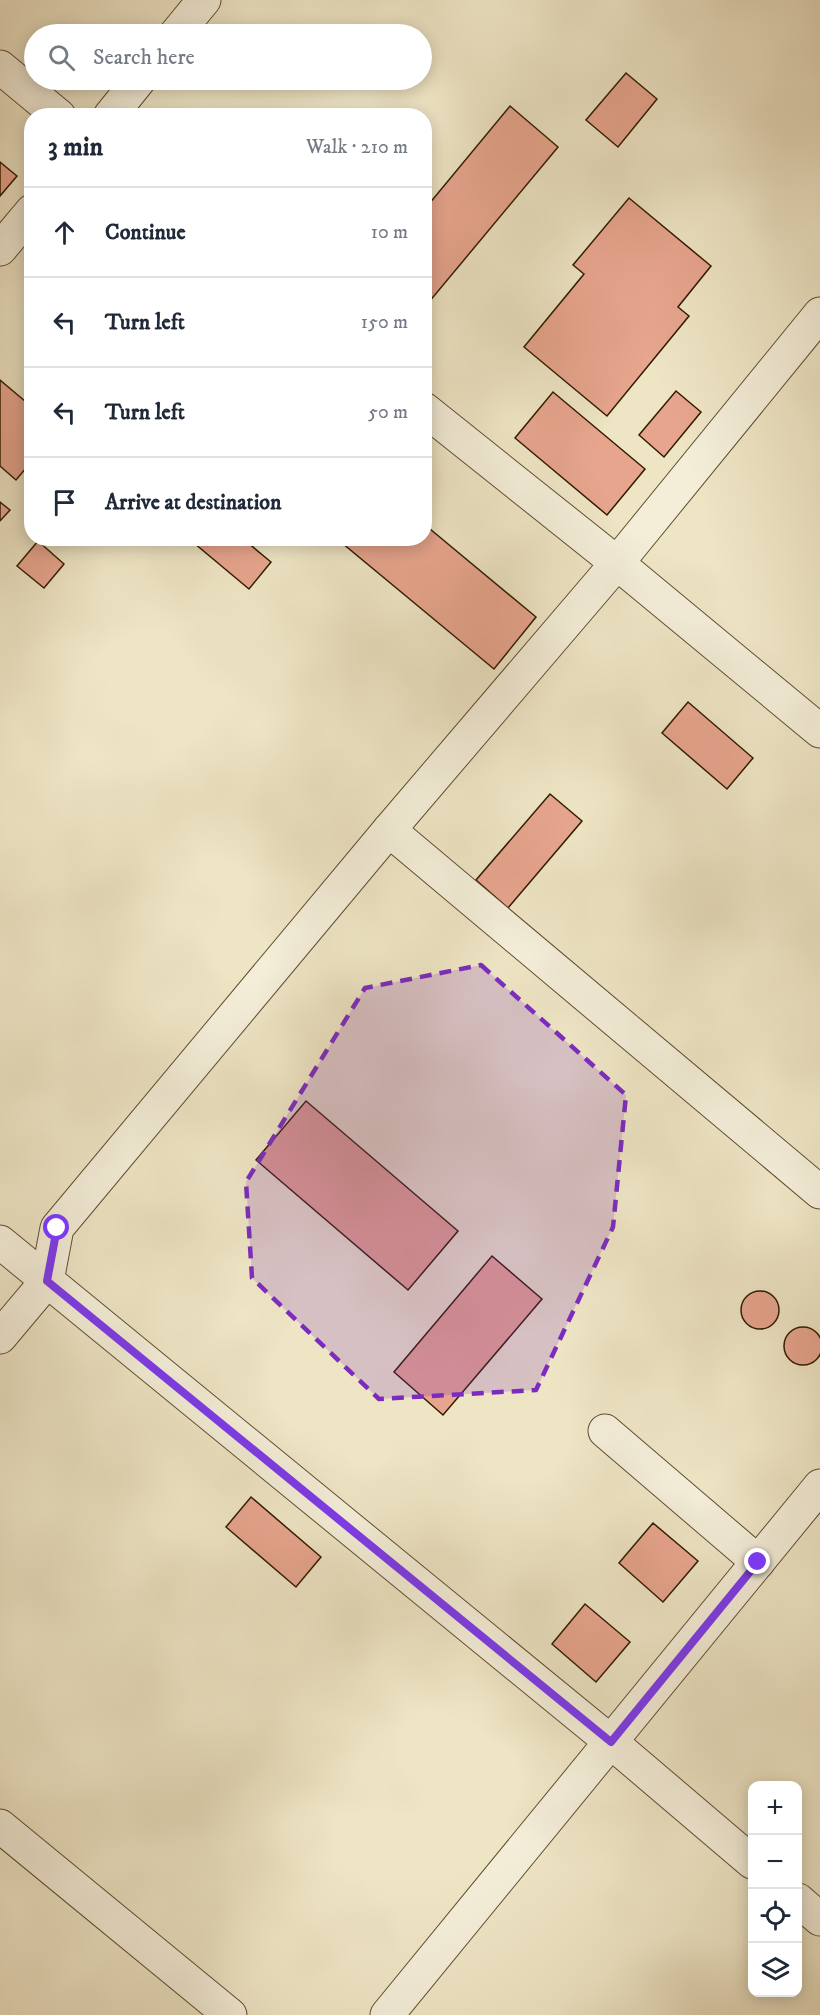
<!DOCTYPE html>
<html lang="en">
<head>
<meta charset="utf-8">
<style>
	body { margin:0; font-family:"IM FELL DW Pica",serif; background:#f2f2f3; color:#1f2937 }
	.controls { position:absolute; right:18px; bottom:18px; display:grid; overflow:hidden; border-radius:12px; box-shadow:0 3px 15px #0003 }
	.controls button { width:54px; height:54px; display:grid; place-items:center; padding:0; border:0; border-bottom:2px solid #e0e1e3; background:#fff; color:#1f2937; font:30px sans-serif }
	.stop { position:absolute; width:18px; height:18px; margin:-14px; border:4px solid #7c3aed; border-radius:50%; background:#fff }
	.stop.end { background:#7c3aed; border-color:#fff; box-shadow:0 2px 6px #0008 }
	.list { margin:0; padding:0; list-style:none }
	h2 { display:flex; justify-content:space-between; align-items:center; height:78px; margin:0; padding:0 24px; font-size:26px }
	h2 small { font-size:20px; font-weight:400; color:#747a83 }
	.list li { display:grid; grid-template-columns:39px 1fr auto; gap:18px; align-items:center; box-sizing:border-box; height:90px; padding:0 24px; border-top:2px solid #e0e1e3 }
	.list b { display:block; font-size:22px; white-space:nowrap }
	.list em { font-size:20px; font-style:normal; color:#747a83 }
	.icon { flex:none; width:33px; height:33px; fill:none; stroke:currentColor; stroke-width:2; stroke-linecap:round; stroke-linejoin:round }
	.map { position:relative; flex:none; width:820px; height:2015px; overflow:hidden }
	.search { position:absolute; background:#fff; box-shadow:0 3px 15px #0003; left:24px; top:24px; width:408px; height:66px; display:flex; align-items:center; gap:15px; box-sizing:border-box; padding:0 21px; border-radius:33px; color:#747a83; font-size:22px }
	.panel { position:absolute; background:#fff; box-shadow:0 3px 15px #0003; left:24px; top:108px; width:408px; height:438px; border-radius:24px }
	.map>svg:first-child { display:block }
	.building { fill:#e7a58e; stroke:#311b01; stroke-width:1.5 }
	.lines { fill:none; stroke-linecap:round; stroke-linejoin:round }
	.minor-casing { stroke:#604e32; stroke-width:35 }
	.minor { stroke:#f4eed9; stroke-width:33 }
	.route { stroke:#7c3aed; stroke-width:8 }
	.marked { fill:#7b2cbf; fill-opacity:0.2; stroke:#7b2cbf; stroke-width:4.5; stroke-dasharray:12 8; stroke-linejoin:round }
</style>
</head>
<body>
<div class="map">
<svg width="820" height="2015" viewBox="0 0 820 2015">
	<rect width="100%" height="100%" fill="#eee5c5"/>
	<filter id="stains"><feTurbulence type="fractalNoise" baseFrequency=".00333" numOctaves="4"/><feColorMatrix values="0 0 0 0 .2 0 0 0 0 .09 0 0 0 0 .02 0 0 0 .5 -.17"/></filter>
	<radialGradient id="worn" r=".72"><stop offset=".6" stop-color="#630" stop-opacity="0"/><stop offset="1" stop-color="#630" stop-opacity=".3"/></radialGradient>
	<g class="building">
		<polygon points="626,73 657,99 618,147 586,120"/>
		<polygon points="510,106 558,147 424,308 424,210"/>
		<polygon points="0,162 17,176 0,196"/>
		<polygon points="629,198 711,266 678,307 689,316 607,416 524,347 584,274 573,265"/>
		<polygon points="0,380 32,407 32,461 16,480 0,466"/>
		<polygon points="676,391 701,412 664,457 639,435"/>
		<polygon points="553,392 645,469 607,515 515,438"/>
		<polygon points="0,502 10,510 0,521"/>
		<polygon points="424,524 536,617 494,669 336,538 424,538"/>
		<polygon points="188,538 242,538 271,562 249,589"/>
		<polygon points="38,541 64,564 44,588 17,566"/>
		<polygon points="688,702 753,758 727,789 662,733"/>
		<polygon points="550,794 582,821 508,908 476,880"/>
		<polygon points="306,1101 458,1231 408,1290 256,1160"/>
		<polygon points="492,1256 542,1299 443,1415 394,1372"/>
		<circle cx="760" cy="1310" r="19"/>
		<circle cx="803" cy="1346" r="19"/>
		<polygon points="251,1497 321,1557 296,1587 226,1527"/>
		<polygon points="653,1523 698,1561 663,1602 619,1563"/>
		<polygon points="585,1604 630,1642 596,1682 552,1644"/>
	</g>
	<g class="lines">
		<g class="minor-casing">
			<g id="minor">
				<polyline points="176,34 204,0"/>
				<polyline points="0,67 59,116"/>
				<polyline points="110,116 139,80"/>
				<polyline points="0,249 32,211"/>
				<polyline points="424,409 617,563 820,731"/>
				<polyline points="389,830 820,1192"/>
				<polyline points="0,1242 611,1742 752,1862"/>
				<polyline points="0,1337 47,1281 57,1228 389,830 617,563 820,314"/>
				<polyline points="605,1431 758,1562"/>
				<polyline points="0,1826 230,2015"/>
				<polyline points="798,1900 820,1919"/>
				<polyline points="387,2015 820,1486"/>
			</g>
		</g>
		<use href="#minor" class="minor"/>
	</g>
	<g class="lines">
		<polyline class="route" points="57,1228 47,1281 611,1742 758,1562"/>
	</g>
	<path class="marked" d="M481 965 626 1095 613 1227 536 1390 379 1399 252 1278 246 1182 365 988Z"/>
	<rect width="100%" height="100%" filter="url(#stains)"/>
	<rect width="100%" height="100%" fill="url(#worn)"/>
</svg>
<div class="controls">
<button>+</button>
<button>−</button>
<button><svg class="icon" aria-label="locate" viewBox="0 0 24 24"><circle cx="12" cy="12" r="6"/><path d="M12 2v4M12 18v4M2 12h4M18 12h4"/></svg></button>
<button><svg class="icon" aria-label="layers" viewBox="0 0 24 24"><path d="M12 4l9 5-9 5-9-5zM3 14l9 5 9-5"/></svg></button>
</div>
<div class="stop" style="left:57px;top:1228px"></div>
<div class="stop end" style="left:758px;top:1562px"></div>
<div class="search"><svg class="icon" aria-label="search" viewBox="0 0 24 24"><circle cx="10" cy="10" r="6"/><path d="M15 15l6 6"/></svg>Search here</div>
<section class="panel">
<h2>3 min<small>Walk · 210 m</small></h2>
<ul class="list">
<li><svg class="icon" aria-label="ahead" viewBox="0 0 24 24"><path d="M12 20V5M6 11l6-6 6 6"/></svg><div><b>Continue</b></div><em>10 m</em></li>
<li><svg class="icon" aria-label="left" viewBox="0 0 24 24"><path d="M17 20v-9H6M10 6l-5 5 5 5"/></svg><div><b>Turn left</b></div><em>150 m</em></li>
<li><svg class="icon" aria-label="left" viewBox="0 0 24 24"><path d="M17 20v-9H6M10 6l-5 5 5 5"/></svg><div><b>Turn left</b></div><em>50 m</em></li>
<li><svg class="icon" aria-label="arrive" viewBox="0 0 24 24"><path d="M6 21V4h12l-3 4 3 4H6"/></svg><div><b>Arrive at destination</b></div></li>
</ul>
</section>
</div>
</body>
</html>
